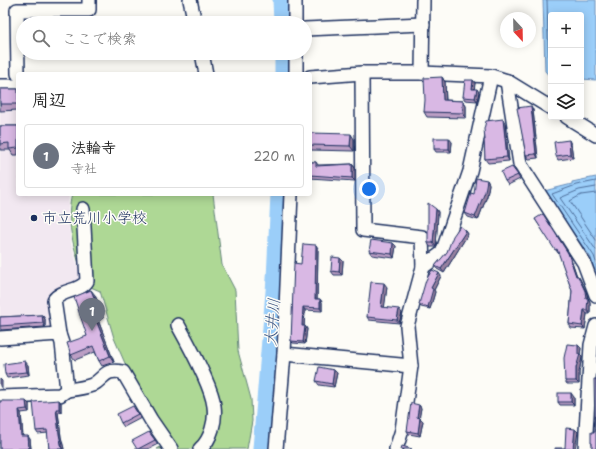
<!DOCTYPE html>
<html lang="ja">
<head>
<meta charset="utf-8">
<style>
	body { margin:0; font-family:"Shantell Sans","Klee One",sans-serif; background:#f2f2f2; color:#222 }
	.controls { position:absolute; right:12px; top:12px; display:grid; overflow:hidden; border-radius:4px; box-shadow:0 2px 10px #0003 }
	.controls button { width:36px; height:36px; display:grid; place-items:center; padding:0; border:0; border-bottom:1px solid #e0e0e0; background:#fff; color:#222; font:20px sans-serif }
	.compass { position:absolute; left:500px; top:12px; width:36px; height:36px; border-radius:50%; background:#fff; box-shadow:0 2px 10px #0003; rotate:158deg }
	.you { position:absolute; left:369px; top:189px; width:14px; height:14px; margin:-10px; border:3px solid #fff; border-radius:50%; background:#1a73e8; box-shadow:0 0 0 6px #1a73e833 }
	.badge { display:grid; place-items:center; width:26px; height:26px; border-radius:50%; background:#0f766e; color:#fff; font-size:13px; font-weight:700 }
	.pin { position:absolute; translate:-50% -33px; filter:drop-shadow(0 1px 2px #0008) }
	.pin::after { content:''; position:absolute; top:21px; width:14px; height:12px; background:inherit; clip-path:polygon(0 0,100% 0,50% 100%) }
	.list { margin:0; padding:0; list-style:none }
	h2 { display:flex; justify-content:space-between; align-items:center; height:52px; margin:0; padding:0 16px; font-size:17px }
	h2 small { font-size:13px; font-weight:400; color:#767676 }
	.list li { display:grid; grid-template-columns:26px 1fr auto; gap:12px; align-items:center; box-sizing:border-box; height:64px; margin:0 8px 8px; padding:0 8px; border:1px solid #e0e0e0; border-radius:4px }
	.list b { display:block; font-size:15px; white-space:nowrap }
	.list p { margin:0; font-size:13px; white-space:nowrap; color:#767676 }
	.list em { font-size:13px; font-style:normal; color:#767676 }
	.icon { flex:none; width:22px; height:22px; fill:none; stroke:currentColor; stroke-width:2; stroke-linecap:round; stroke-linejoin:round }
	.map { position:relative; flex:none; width:596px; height:449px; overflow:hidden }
	.search { position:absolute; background:#fff; box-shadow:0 2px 10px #0003; left:16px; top:16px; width:296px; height:44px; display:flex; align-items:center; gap:10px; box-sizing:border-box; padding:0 14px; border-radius:22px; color:#767676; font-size:15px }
	.panel { position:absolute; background:#fff; box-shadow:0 2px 10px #0003; left:16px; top:72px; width:296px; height:124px; border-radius:4px }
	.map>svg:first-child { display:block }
	.built { fill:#f2e8f1 }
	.green { fill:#aed895; stroke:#64847a }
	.water { fill:#9bcef9; stroke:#688ebb }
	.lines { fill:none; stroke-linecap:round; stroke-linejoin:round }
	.shore { stroke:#4e6f9c; stroke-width:1 }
	.river { stroke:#9bcef9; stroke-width:17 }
	.minor-casing { stroke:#1b2f5e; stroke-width:16 }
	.minor { stroke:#fdfcf7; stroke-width:13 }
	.wall { fill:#bb9ec4; stroke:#1b2f5e }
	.shaded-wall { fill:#9881a0; stroke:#1b2f5e }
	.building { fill:#d9b8e4; stroke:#1b2f5e }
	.poi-dot { fill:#1b2f5e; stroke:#fdfcf7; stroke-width:1.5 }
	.labels { text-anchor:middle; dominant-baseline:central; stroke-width:3; stroke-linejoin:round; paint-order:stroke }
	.poi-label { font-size:15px; fill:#1b2f5e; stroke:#fdfcf7; text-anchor:start }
	.water-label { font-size:16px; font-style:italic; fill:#3b5785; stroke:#fdfcf7 }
</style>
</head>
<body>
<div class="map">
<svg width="596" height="449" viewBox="0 0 596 449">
	<rect width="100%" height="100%" fill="#fdfcf7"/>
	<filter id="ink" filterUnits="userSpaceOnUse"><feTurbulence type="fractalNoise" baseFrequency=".025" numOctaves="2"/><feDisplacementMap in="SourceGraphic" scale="8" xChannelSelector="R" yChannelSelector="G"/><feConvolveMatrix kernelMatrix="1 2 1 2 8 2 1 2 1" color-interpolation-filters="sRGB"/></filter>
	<g filter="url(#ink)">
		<polygon class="built" points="0,94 18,94 18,194 69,194 68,213 71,243 83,283 47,295 54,325 50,330 0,334"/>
		<path class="green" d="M72 194H213L222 265 235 290 238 351 251 399 252 421 247 449H157L169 442 134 384 114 338 100 291 86 285C77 257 64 224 72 194Z"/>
		<g class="water">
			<polygon points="543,0 596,0 596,80 581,79 581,15 551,15 551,78 545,71"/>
			<polygon points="596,177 596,276 591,258 544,191 572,184 572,182"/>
		</g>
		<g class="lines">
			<g class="shore">
				<polyline points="547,0 549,69 551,72"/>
				<polyline points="596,181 576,185 552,194 594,256 596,262"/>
				<polyline points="596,187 579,190 560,198 596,250"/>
				<polyline points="596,193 581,195 570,201 596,240"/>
			</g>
			<g class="river">
				<polyline points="281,0 282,23"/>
				<polyline points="283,53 283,74"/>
				<polyline points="261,449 275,279 279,194"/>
			</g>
			<g class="minor-casing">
				<g id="minor">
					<polyline points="190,0 195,23"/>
					<polyline points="295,0 295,23"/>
					<polyline points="305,29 423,24"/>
					<polyline points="202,53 206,74"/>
					<polyline points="296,53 296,74"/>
					<polyline points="362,73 363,230 422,237 423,267"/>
					<polyline points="422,73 423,0"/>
					<polyline points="18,74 17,10 89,10 89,0"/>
					<polyline points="310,77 362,73 422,73 491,76 507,81 551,108"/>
					<polyline points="507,81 520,164 584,263 596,295"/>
					<polyline points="0,86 18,86"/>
					<polyline points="567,117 596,135"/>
					<path d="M178 325C188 343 212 387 214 406 216 420 211 440 200 449"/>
					<path d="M59 334 54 300C62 289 80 292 87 281L83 209"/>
					<polyline points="0,338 59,334 62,343 67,390 60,395 0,397"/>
					<polyline points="284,354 411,366"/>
					<path d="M67 390C75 389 84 388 92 385 105 379 103 368 123 372L151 420 171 449"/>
					<polyline points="276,449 284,354 291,194"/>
					<polyline points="396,449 402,430 411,366 407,326 423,267 442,253 470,171 491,76"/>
					<polyline points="585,449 591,345 596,326"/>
				</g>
			</g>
			<use href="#minor" class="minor"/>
		</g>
		<g class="wall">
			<polygon points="442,77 445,82 446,100 463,101 466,106 466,118 427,117 424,112"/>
			<polygon points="473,80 475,83 474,89 479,92 477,101 465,100 463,97"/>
			<polygon points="0,89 18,89 18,110 0,111"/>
			<polygon points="531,106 533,110 538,158 529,159 526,155"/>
			<polygon points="505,123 509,161 488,163 485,159 485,140"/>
			<polygon points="0,126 18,126 18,155 13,155 10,150 0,150"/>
			<polygon points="310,133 354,139 354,151 310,150"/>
			<polygon points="452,142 451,152 436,152 434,149"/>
			<polygon points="571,144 573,158 558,160 556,156"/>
			<polygon points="310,162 316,162 318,165 352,164 355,168 355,181 310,178"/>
			<polygon points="512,167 520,179 508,185 505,181"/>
			<polygon points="487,180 489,184 487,196 478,220 468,217 465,213 474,194"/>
			<polygon points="436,209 438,212 436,247 430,247 428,243"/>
			<polygon points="535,219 570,256 577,276 578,276 580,279 587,294 588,298 590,302 590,314 587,314 585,329 571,328 569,324 572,291 559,253 558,253"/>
			<polygon points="466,231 468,234 444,273 437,269 435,266"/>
			<polygon points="393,243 396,246 394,258 372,255 369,251"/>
			<polygon points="318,248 317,299 320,299 322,302 322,311 305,310 304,326 305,326 307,329 305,344 293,343 291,341 301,264"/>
			<polygon points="340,258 343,261 342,275 334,275 331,271"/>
			<polygon points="441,276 434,290 435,292 430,309 421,307 419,304"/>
			<polygon points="387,287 384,307 402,313 399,323 369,320 367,317"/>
			<polygon points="95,295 103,318 98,320 114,362 102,366 99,361 95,352 75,360 71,355 87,336"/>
			<polygon points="42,315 45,319 45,327 1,330 0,328 0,317"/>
			<polygon points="578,345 581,348 580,355 582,357 579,372 579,384 567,384 565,381"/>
			<polygon points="28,365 29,375 7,378 5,374"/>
			<polygon points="337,373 334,387 319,385 316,381"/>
			<polygon points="574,397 574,405 560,405 558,402"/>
			<polygon points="59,400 61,403 61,412 58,412 61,437 64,449 49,449 48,433 38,434 36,431"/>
			<polygon points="0,401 29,404 29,412 21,413 23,436 30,439 31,449 0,449"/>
			<polygon points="419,405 421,408 419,418 420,418 423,421 420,436 409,434 407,431"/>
			<polygon points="136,409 141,418 124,427 121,423"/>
			<polygon points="149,432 158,444 148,449 137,449"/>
		</g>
		<g class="shaded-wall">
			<polygon points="442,77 445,82 446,105 443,100"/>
			<polygon points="473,80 475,83 474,92 472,89"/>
			<polygon points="477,89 479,92 477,101 475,98"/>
			<polygon points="463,101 466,106 466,118 463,113"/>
			<polygon points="531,106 533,110 538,158 536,154"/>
			<polygon points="503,119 505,123 509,161 507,157"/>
			<polygon points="351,134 354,139 354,151 350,146"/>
			<polygon points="449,138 452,142 451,152 449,149"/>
			<polygon points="569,140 571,144 573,158 570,154"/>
			<polygon points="352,164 355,168 355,181 352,178"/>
			<polygon points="487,180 489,184 487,196 478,220 475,217"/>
			<polygon points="436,209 438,212 436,247 433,243"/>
			<polygon points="545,217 570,256 578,280 576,276"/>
			<polygon points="466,231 468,234 444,273 441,269"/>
			<polygon points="393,243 396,246 394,258 392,254"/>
			<polygon points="316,245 318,248 317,302 315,299"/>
			<polygon points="340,258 343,261 342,275 339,272"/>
			<polygon points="439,273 441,276 434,290 435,292 430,309 428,307 431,288"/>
			<polygon points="578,276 580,279 587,294 588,300 588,298 590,302 590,314 587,310 586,298"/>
			<polygon points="384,283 387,287 384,310 381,307"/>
			<polygon points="91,290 95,295 103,318 100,312"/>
			<polygon points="320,299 322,302 322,311 320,308"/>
			<polygon points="303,307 305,310 304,329 302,326"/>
			<polygon points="399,309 402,313 399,323 397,320"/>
			<polygon points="584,310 587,314 585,329 582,326"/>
			<polygon points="42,315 45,319 45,327 43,323"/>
			<polygon points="94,315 98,320 114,362 110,356"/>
			<polygon points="305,326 307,329 305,344 303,342"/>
			<polygon points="578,345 581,348 580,355 582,357 579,372 579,384 576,381 576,368"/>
			<polygon points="25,361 28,365 29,375 27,372"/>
			<polygon points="334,370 337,373 334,387 332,384"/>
			<polygon points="0,379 2,381 2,389 0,386"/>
			<polygon points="571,393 574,397 574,405 571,402"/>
			<polygon points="59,400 61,403 61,412 59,409"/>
			<polygon points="26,401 29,404 29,412 27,409"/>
			<polygon points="419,405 421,408 419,420 417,417"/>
			<polygon points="56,409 58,412 61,437 64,449 62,449 59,434"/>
			<polygon points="19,410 21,413 23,439 21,436"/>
			<polygon points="420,418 423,421 420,436 418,433"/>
			<polygon points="575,429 578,432 575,449 573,449"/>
			<polygon points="28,436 30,439 31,449 29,449"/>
		</g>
		<g class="building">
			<polygon points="442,77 443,100 463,101 463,113 424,112 425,100 424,78"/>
			<polygon points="465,80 473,80 472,89 477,89 475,98 463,97"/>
			<rect x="0" y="89" width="18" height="15"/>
			<polygon points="531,106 536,154 526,155 517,108"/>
			<polygon points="503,119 507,157 485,159 484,140 485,140 484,129 486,121"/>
			<polygon points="0,126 18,126 18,148 9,149 9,143 0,144"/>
			<polygon points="310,133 351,134 350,146 310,145"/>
			<rect x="434" y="138" width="15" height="11"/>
			<polygon points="569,140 570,154 556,156 554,142"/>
			<polygon points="310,162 316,162 316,166 352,164 352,178 310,175"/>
			<polygon points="512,167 518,175 505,181 501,172"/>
			<polygon points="476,178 487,180 485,192 475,217 465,213 471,193 474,194"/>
			<polygon points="428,203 436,209 433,243 428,243"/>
			<polygon points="543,214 568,253 576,276 578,276 585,291 586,298 588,298 587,310 584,310 582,326 569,324 572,291 557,249 555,250 535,219"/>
			<polygon points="460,226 466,231 441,269 435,266 447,252 453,236"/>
			<polygon points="371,240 393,243 392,254 369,251"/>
			<polygon points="303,244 316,245 315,299 320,299 320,308 303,307 302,326 305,326 303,342 291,341 294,263 301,264"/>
			<polygon points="332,257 340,258 339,272 331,271"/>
			<polygon points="432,270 439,273 431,288 433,289 428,307 419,304 426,280"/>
			<polygon points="371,282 384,283 381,307 399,309 397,320 367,317"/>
			<polygon points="91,290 100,312 94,315 110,356 99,361 93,346 71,355 67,343 87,336 74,297"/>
			<polygon points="42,315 43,323 0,326 0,317"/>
			<polygon points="567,344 578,345 578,354 580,354 576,368 576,381 565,381 564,358"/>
			<polygon points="25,361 27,372 5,374 4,364"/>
			<polygon points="319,367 334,370 332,384 316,381"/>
			<polygon points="594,379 596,379 596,449 592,449 592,443 591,443 591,432 595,432"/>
			<rect x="558" y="393" width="13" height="9"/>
			<polygon points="59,400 59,409 56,409 59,434 62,449 49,449 47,430 36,431 33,402"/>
			<polygon points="0,401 26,401 27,409 19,410 21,436 28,436 29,449 0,449"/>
			<polygon points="411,403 419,405 417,417 420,418 418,433 407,431"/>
			<polygon points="133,406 138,414 121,423 117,414"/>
			<polygon points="566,428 575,429 573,449 555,449 555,448 565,448"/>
			<polygon points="149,432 155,440 138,449 137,449 132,441"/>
			<polygon points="402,446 412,449 401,449"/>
		</g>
	</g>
	<circle class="poi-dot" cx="34" cy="218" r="4"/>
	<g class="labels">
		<g class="poi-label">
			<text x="42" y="218">市立荒川小学校</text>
		</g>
		<g class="water-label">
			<text transform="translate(272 322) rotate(-85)">大井川</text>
		</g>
	</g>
</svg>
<div class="controls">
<button>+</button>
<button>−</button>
<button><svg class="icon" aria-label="layers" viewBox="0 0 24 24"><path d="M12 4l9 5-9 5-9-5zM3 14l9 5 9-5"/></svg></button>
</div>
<svg class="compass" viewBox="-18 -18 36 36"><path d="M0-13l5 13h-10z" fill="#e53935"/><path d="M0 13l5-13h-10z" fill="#767676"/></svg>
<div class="you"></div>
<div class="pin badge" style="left:92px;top:331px;background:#6b7280">1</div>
<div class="search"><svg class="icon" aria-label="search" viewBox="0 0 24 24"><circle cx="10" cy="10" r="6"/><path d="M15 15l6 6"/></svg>ここで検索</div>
<section class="panel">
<h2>周辺<small></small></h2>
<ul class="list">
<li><span class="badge" style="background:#6b7280">1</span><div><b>法輪寺</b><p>寺社</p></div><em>220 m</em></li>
</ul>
</section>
</div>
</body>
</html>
